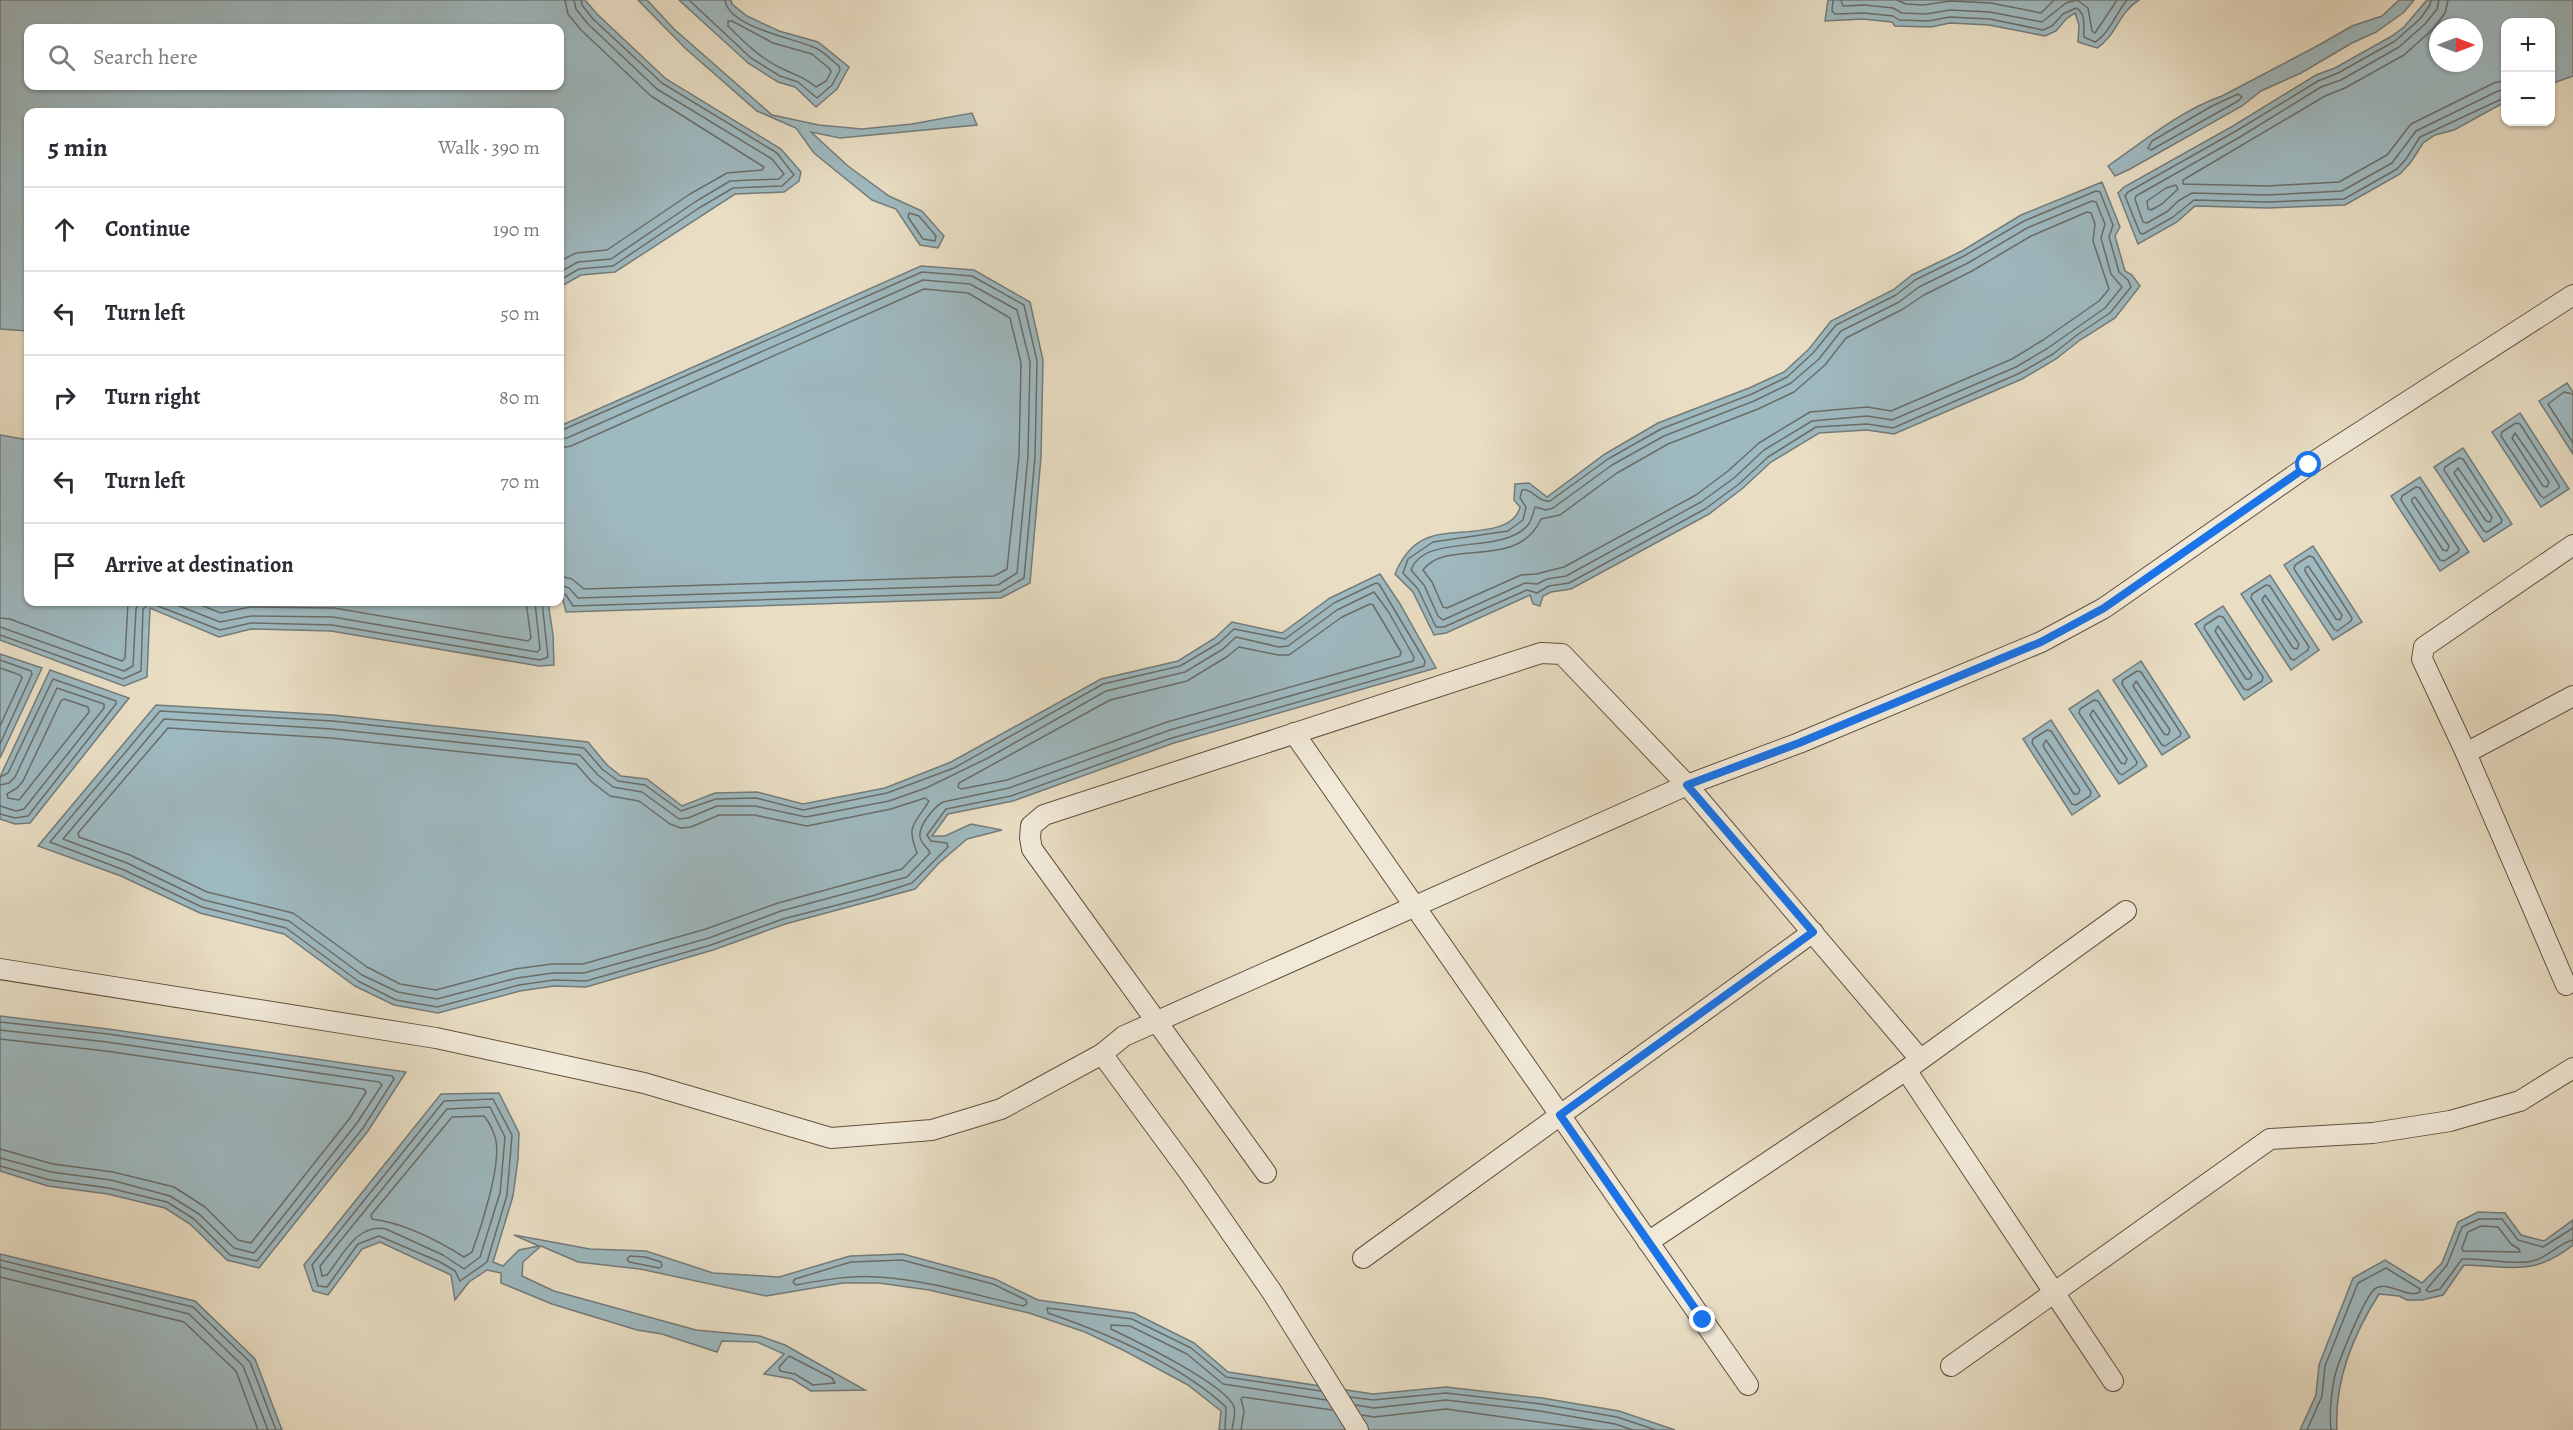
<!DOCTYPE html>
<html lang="en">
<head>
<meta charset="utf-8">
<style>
	body { margin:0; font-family:Alegreya,serif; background:#f2f2f3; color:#2b2b33 }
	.controls { position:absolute; right:18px; top:18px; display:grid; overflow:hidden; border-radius:12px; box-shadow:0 2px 4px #0004 }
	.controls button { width:54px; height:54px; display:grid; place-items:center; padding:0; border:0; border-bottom:2px solid #e1e1e2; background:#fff; color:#2b2b33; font:30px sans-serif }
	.compass { position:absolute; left:2429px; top:18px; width:54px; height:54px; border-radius:50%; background:#fff; box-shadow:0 2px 4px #0004; rotate:90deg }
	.stop { position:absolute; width:18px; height:18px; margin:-14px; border:4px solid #1a73e8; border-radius:50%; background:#fff }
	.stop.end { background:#1a73e8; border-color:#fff; box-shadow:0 2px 6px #0008 }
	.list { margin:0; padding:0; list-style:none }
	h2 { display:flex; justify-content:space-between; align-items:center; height:78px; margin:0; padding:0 24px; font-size:26px }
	h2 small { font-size:20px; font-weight:400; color:#7c7c81 }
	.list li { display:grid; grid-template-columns:39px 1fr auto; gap:18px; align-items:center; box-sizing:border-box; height:84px; padding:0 24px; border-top:2px solid #e1e1e2 }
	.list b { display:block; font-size:22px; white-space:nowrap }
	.list em { font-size:20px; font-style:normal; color:#7c7c81 }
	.icon { flex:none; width:33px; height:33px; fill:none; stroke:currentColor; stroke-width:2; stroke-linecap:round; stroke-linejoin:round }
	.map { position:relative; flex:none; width:2573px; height:1430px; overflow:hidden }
	.search { position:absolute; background:#fff; box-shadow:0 2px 4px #0004; left:24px; top:24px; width:540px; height:66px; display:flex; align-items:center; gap:15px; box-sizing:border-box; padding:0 21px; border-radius:12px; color:#7c7c81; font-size:22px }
	.panel { position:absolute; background:#fff; box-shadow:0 2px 4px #0004; left:24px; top:108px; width:540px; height:498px; border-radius:12px }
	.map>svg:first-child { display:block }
	.water { fill:#9eb9c0; stroke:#747c7a; stroke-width:1.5; fill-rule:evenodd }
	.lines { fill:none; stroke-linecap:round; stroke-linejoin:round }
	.shore { stroke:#6a6d69; stroke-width:1.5 }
	.minor-casing { stroke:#63503e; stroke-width:22 }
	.minor { stroke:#f1ead9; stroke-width:20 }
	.route { stroke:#1a73e8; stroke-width:8 }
</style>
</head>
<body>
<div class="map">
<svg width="2573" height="1430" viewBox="0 0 2573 1430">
	<rect width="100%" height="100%" fill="#e9dec4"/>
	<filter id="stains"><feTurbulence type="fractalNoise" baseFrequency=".00333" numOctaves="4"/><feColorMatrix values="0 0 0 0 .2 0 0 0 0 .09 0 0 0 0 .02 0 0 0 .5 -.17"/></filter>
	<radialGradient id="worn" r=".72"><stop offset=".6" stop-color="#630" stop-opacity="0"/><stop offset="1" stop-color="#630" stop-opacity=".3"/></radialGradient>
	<g class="water">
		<path d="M0 0H585L597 14 666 79 781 149 801 172 799 181 784 192 735 194 615 272 581 275 560 287V112H28V331L0 329ZM28 28H560V86H28Z"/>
		<polygon points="638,0 647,0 674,29 772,115 819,125 862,129 912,124 972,113 977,125 840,138 811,132 848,166 889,196 922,211 944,236 938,248 920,245 896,209 872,200 814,153 796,128 757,111 685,48"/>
		<polygon points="679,0 731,0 732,4 747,16 779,31 818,42 849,67 837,89 816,107 795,87 778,82 748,63"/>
		<path d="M1828 0H2139C2119 12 2116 36 2097 48L2078 42 2079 25 2075 13 2066 19 2056 31 2045 36 1989 25 1950 23 1931 27 1895 26 1892 22 1863 19 1825 21Z"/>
		<path d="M2399 0H2414L2404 12 2376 32 2352 43 2301 73 2261 91 2242 106 2130 169 2115 176 2108 166C2143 142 2181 110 2222 96L2319 45 2352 26 2382 16Z"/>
		<path d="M2427 0H2573V76L2551 84 2550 22H2506L2505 102 2454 130 2435 135 2423 143 2411 162 2400 174 2345 205 2267 208 2195 206 2177 222 2138 244 2118 193 2124 187 2233 126 2316 75 2335 68 2392 36 2404 27ZM2438 27H2474V63H2438Z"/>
		<path d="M2102 182 2120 227 2115 236 2125 271 2132 275 2140 286 2115 318 2080 340 2056 359 2022 379 1894 434 1867 430 1819 433 1771 462 1743 488 1709 514 1571 589 1551 592 1543 596 1540 606 1533 604 1530 595 1446 633 1434 635 1413 592 1395 574C1402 557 1414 541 1433 536 1457 529 1513 537 1520 507L1514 500 1515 484 1529 483 1547 497 1605 454 1658 423 1749 388 1784 372 1809 349 1831 321 1893 290 1912 275 1962 251 2021 215Z"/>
		<polygon points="921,266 974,270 1030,302 1043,360 1041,457 1030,583 1001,598 566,612 560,589 560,426"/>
		<polygon points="2567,383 2573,392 2573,454 2539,401"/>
		<polygon points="2520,413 2569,489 2541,507 2492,432"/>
		<polygon points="0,435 28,440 28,602 548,602 553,635 554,665 539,666 331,631 251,629 219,637 150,608 147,677 124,686 0,640"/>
		<polygon points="2463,448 2512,524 2484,542 2434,467"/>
		<polygon points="2420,477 2469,552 2440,571 2391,496"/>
		<polygon points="2313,546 2362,622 2333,640 2284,565"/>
		<polygon points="1380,574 1400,604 1436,668 1174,743 1013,801 948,814 932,836 945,836 971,824 1002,830 967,839 939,863 915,889 785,924 713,950 586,987 554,986 520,991 438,1013 394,1005 355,986 284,934 200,913 121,876 38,846 156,705 333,715 588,742 607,765 621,776 647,779 682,806 715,793 757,792 803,804 885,788 951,762 1101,679 1178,661 1215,638 1232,622 1282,633 1330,598"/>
		<polygon points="2270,575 2319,650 2291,670 2241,594"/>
		<polygon points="2223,606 2272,681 2244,700 2195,624"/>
		<polygon points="0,654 42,668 0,758"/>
		<polygon points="2141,661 2190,737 2162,755 2113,680"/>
		<polygon points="50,670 129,698 30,823 15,824 0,819 0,777"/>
		<polygon points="2098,690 2147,766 2119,784 2069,709"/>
		<polygon points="2051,720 2100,796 2072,815 2023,739"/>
		<polygon points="0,1016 108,1029 406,1072 368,1131 259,1268 227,1260 190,1224 165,1208 108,1194 48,1186 0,1171"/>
		<polygon points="499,1093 519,1133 518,1159 513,1196 493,1262 503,1266 519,1250 539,1246 514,1235 590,1249 646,1251 713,1273 779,1277 850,1256 903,1254 995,1279 1038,1300 1134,1313 1194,1343 1228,1372 1373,1394 1446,1387 1542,1398 1619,1411 1675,1430 1219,1430 1221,1411 1188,1385 1125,1351 1085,1332 1029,1313 929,1290 879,1283 843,1283 766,1296 640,1269 578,1262 541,1246 523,1262 522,1276 554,1291 696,1330 760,1336 785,1345 865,1390 811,1391 792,1379 764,1374 784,1354 757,1342 722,1341 717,1352 662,1334 637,1330 552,1304 501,1283 501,1273 487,1270 469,1282 455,1300 451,1275 380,1242 362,1249 328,1295 313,1291 304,1265 441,1094"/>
		<path d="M2478 1212 2505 1213 2521 1235 2544 1241 2573 1220V1245C2532 1277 2512 1266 2464 1265L2443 1295 2422 1300H2407L2399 1296 2379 1294C2353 1335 2334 1381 2337 1430H2300L2316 1395 2319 1365 2353 1278 2385 1260 2422 1283 2442 1263 2458 1222Z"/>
		<polygon points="0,1254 195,1301 255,1359 282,1430 0,1430"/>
	</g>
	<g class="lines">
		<g class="shore">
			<path d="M689 0 751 58 780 76 798 82 817 98 832 85 840 70 839 66C831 60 823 50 813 47 793 38 728 27 725 0"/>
			<path d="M1833 0 1832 11 1835 14 1864 13 1893 16 1899 20 1928 21 1950 17 1990 19 2043 30 2052 26 2063 14 2076 8C2087 14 2083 27 2084 37L2095 42C2109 34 2116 13 2127 0"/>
			<polyline points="1841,0 1843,6 1865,5 1893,8 1902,13 1926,14 1950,10 1990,12 2042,22 2066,3 2077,0 2088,8 2092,31 2095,33 2117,0"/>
			<polyline points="1897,0 1906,4 1924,5 1950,1 1991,3 2041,13 2054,0"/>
			<polyline points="2431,0 2430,5 2420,19 2395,41 2338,73 2318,81 2236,131 2128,192 2125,196 2140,233 2143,234 2173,217 2194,200 2267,202 2344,199 2397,169 2406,159 2420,137 2506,97"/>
			<polyline points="2439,0 2437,9 2425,24 2399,47 2341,80 2321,87 2240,137 2136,196 2135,199 2143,222 2147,223 2168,211 2178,201 2192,193 2267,195 2342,191 2392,163 2416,131 2498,91 2506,89"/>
			<polyline points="2448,0 2445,13 2433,29 2404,55 2345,88 2325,96 2183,180 2183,184 2267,186 2339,182 2387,155 2411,124 2494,83 2506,80"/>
			<path d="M728 21H732L773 43 812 54 830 69 831 72 826 81 816 87C801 75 799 77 783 69 762 60 744 42 728 26Z"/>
			<polygon points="2238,94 2242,97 2238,101 2151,150 2148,148 2152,141 2212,106"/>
			<polygon points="2176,185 2178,189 2162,204 2151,210 2148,209 2147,201 2166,188"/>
			<path d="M2096 191 2100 192 2113 225 2109 237 2119 272 2128 280 2131 287 2110 313 2077 335 2053 354 2020 373 1893 428 1867 424 1816 427 1768 457 1739 484 1705 509 1569 583 1549 586 1537 593 1527 590 1444 627H1436L1418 589 1403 573 1408 559 1433 542 1508 531 1523 520 1526 507 1520 498 1522 490C1533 488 1538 503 1550 501L1608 459 1661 429 1752 394 1787 377 1813 353 1836 325 1896 295 1915 280 1964 256 2024 221Z"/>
			<path d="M2092 201 2096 202 2105 224 2101 238 2111 274 2122 287 2105 308 2048 348 2016 367 1892 420 1867 416 1812 421 1764 450 1734 478 1701 502 1566 576 1547 579 1537 584 1525 583 1443 620 1438 616 1424 585 1411 570C1425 532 1502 556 1528 525 1532 520 1533 513 1535 507L1546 510 1553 508 1612 465 1664 436 1754 401 1791 383 1819 359 1841 331 1899 302 1919 287 1968 263 2027 228Z"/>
			<path d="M2087 212 2091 213 2095 224 2093 241 2109 289 2099 301 2043 340 2012 359 1891 411 1867 407 1810 412 1759 443 1728 471 1696 495 1564 567 1536 574 1521 575 1447 608 1443 607 1432 582 1423 570C1447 537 1517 572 1541 519L1560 515 1617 473 1668 444 1758 409 1794 392 1825 365 1846 338 1903 309 1924 295 1972 271 2031 236Z"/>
			<polygon points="909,213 919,216 936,236 935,241 923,239 908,217"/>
			<polyline points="560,261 576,253 607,250 690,194 727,173 762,170 764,167 651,96 581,30 568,14 565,0"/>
			<polyline points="560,272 578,262 611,259 695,202 730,181 779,179 784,174 772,159 657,89 588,24 576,9 574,0"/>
			<polyline points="560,280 579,269 613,266 699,208 733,188 782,186 794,175 777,153 662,83 593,19 582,5 581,0"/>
			<polyline points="2573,394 2564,392 2548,404 2573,443"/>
			<polygon points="2516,423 2520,424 2559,485 2559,488 2544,498 2541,496 2501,436 2502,432"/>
			<polyline points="560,431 922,272 972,276 1024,305 1037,361 1035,457 1024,578 1000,592 573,606 566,595 560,593"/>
			<polygon points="2515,433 2549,482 2547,487 2543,486 2512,438"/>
			<polyline points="560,439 567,438 923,280 970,284 1017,310 1030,362 1028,456 1017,573 998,585 578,598 569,588 560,585"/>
			<polyline points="560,448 571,446 924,289 968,293 1010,318 1021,363 1019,456 1007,569 994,576 584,589 572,579 560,576"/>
			<polygon points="2459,458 2463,459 2502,520 2501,523 2487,532 2484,531 2444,470 2445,467"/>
			<polygon points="2458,468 2492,517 2490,522 2486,521 2454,473"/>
			<polygon points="2416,487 2420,488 2459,549 2458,552 2444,561 2440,560 2401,500 2402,496"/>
			<polygon points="2415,497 2449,546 2447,551 2443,550 2412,502 2412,499"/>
			<polygon points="2309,556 2313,557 2352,618 2351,621 2337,631 2334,629 2294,569 2295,565"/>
			<polygon points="2308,566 2342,615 2340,620 2336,619 2305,571 2305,568"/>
			<polygon points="1376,583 1379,584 1425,661 1424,666 1172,738 1011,796 946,809 927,835 931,841 947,843 948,847 912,883 872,896 783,919 711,945 586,981 554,980 519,985 437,1007 396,1000 358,981 286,928 202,907 124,870 50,842 160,711 333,721 584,748 602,769 618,781 645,785 681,811 716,799 756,798 803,810 887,793 954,768 1103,684 1180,666 1219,643 1234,629 1285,639 1334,603"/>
			<polygon points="2266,585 2270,586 2309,647 2308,650 2294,660 2291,659 2251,598 2252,594"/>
			<path d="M1374 592 1388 611 1414 657 1413 661 1170 730 1009 788 943 802C934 807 918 826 920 837 921 844 928 847 930 853L907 877 781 911 709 938 584 973H553L517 978 437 999 398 992 362 975 289 921 204 900 127 863 63 839 164 719 332 729 580 755 598 775 613 787 642 792 679 819 688 818 717 806H755L806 817 889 801 926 788 988 758 1106 691 1185 672 1223 649 1236 637 1279 647 1288 646 1337 610Z"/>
			<polygon points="2265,595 2299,644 2297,649 2293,648 2262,600"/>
			<polyline points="169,602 220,622 251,616 333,617 537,652 540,649 535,602"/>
			<polyline points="193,602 221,613 250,607 334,608 528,641 531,638 526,602"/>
			<polygon points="1370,604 1373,605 1401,652 1400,656 1167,722 1007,780 961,789 958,787 959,783 1110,700 1187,681 1228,656 1239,647 1278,655 1289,655 1342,617"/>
			<polygon points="2219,616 2223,617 2263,677 2262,681 2248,690 2244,689 2204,628 2205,625"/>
			<polyline points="0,618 10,619 122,661 125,658 128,602"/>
			<polygon points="2218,626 2252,675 2250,679 2246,679 2215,631"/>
			<polyline points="0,627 124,671 133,666 136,609 139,602"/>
			<polyline points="0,635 123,679 141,671 143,609 150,603 220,630 251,623 332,625 540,660 548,657 542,602"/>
			<polyline points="0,660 31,671 32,674 0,744"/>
			<polyline points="0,668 20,675 22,678 0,726"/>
			<polygon points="2137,671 2141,672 2181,733 2180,736 2165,746 2162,745 2122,684 2123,680"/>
			<polygon points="2136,681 2170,730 2168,735 2164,734 2133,686"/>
			<polygon points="64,699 88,707 89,712 19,800 8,798 7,794 17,788 23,781 61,701"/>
			<polygon points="2094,700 2098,701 2137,762 2136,765 2122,775 2119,773 2079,713 2080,709"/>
			<polygon points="2093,710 2127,759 2125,764 2121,763 2090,715"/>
			<path d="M168 728 331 738 576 764 592 782 610 796 639 801 670 824 681 828 691 827 719 815H754L807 826 891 809 925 798 929 801C914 826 906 824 917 853L902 869 778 903 706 929 583 964H552L515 969 436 990 400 984 367 967 293 913 207 892 130 855 79 837 78 833Z"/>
			<polygon points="2047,730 2051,731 2091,792 2090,796 2076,805 2072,804 2032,743 2033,739"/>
			<polygon points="2046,740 2080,790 2078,794 2074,794 2043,746"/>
			<polyline points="0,777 8,773 53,679 116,701 116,704 28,816 15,818 0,814"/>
			<polyline points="0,785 9,783 15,777 57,688 104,704 104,708 24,809 16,811 0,806"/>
			<polyline points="0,1022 108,1034 392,1076 394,1079 363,1128 257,1261 230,1255 194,1219 167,1202 109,1188 50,1180 0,1166"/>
			<polyline points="0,1030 107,1042 379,1082 382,1085 357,1123 254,1253 234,1248 199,1214 170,1196 111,1180 51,1172 0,1158"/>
			<polyline points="0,1039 106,1051 364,1089 366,1092 350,1118 251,1243 238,1240 205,1207 174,1187 113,1172 53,1164 0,1149"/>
			<polygon points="493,1099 512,1135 507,1195 487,1262 460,1281 455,1271 440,1262 379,1236 358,1244 327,1287 318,1286 312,1265 444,1101"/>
			<path d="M490 1107 505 1137 500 1193 480 1257 464 1269 443 1255 386 1229C356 1223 342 1257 327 1275L322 1276 320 1266 447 1109Z"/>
			<path d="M484 1116C488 1121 493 1130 495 1137 503 1161 481 1228 472 1252L464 1257C437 1240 403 1223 372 1219L371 1215 452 1117Z"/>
			<polygon points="2481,1226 2498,1227 2511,1244 2519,1249 2520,1252 2463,1251 2462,1248 2468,1232"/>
			<path d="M2573 1228 2543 1247 2518 1240 2502 1219H2479L2462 1227 2447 1265 2426 1290 2429 1292 2440 1289 2462 1259C2484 1258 2506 1264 2527 1262 2545 1261 2560 1242 2573 1240"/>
			<polygon points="630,1256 645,1257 661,1262 662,1266 659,1268 629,1262 627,1259"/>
			<polyline points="0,1260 193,1307 250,1362 276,1430"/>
			<path d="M902 1260 993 1284 1026 1300 1027 1304 1023 1306C976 1295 927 1280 878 1277 850 1275 823 1280 796 1285L793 1282 795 1279 851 1262Z"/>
			<polyline points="0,1267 189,1314 243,1366 268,1430"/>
			<polyline points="0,1277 184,1322 236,1371 258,1430"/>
			<polygon points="789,1356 832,1378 835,1383 813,1385 795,1374 780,1371 779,1367"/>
			<polyline points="1350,1397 1373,1400 1446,1393 1541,1404 1617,1417 1656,1430"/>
			<polyline points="1356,1405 1374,1408 1446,1400 1540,1411 1615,1424 1633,1430"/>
			<polyline points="1362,1415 1374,1417 1446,1409 1596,1430"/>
			<path d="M1225 1430 1226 1407C1181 1365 1106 1333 1048 1313L1047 1308 1132 1319 1191 1348 1226 1377 1321 1391"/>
			<path d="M1232 1430C1233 1423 1236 1414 1234 1407 1227 1385 1134 1340 1111 1329V1325L1130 1326 1187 1354 1223 1384 1326 1400"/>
			<polyline points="1241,1430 1244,1411 1241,1399 1243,1397 1332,1410"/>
			<path d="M2307 1430 2322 1396 2325 1366 2358 1283 2386 1268 2420 1289V1292C2407 1299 2390 1281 2376 1288 2366 1293 2336 1366 2334 1380 2331 1397 2329 1413 2331 1430"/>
		</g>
		<g class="minor-casing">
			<g id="minor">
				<polyline points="1294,733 1748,1385"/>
				<polyline points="2466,753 2573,696"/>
				<polyline points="0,969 436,1038 644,1083 831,1138 932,1130 1001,1109 1102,1054 1124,1036 1687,785 1799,743 2041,642 2104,608 2309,465 2573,295"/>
				<polyline points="2566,985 2466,753 2422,659 2424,647 2573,545"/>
				<polyline points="1102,1054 1191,1175 1272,1292 1358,1430"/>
				<polyline points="1906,1070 2113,1381"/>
				<polyline points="1266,1173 1032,849 1030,838 1031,826 1044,815 1541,653 1562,654 1687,785 1920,1059"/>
				<polyline points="1648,1242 1906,1070 2126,911"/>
				<polyline points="1363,1258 1813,932"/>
				<polyline points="1951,1366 2270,1139 2373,1133 2450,1121 2520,1101 2573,1068"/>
			</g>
		</g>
		<use href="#minor" class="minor"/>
	</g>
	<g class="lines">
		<polyline class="route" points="1703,1320 1560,1115 1813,932 1687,785 1799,743 2041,642 2104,608 2309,465"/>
	</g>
	<rect width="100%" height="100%" filter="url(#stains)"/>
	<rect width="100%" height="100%" fill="url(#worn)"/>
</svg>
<div class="controls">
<button>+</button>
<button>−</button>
</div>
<svg class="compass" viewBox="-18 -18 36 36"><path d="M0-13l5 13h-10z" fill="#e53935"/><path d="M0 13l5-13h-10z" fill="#7c7c81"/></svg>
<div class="stop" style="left:2309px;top:465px"></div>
<div class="stop end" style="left:1703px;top:1320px"></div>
<div class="search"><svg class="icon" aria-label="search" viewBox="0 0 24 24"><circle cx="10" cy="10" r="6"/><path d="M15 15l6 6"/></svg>Search here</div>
<section class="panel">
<h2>5 min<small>Walk · 390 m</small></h2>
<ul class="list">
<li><svg class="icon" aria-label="ahead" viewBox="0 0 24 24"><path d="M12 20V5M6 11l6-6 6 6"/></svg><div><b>Continue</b></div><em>190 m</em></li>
<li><svg class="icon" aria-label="left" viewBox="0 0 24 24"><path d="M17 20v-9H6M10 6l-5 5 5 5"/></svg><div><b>Turn left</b></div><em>50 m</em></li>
<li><svg class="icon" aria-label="right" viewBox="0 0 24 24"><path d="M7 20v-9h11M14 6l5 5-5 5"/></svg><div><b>Turn right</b></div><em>80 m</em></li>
<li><svg class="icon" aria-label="left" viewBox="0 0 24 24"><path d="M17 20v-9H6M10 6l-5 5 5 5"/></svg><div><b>Turn left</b></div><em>70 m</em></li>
<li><svg class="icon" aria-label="arrive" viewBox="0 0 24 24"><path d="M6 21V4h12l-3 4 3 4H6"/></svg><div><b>Arrive at destination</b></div></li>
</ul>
</section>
</div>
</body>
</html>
